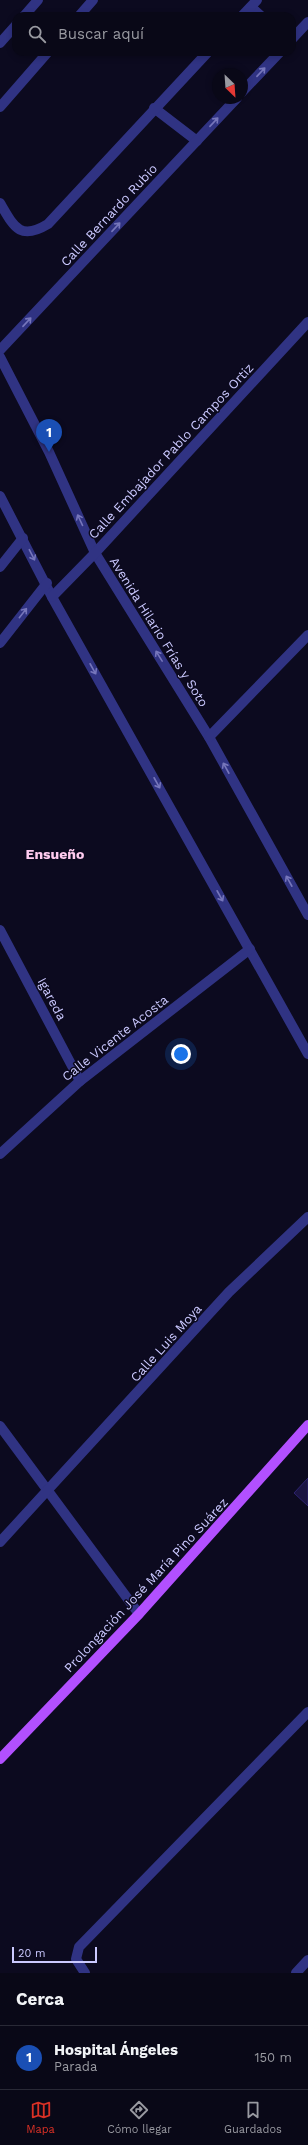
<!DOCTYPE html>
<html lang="es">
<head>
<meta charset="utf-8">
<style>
	body { margin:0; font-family:"Work Sans",sans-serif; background:#121120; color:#f1f3f6 }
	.compass { position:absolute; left:212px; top:68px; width:36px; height:36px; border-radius:50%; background:#090817; box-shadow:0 2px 6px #0003; rotate:155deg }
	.scale { position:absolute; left:12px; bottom:10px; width:85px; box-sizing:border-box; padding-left:4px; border:2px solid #cbc9ff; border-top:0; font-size:11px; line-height:14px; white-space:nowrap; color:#cbc9ff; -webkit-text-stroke:3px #0c0a1f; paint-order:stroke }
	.you { position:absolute; left:181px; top:1054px; width:14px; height:14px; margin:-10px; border:3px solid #fff; border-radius:50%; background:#1a73e8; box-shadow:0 0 0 6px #1a73e833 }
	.badge { display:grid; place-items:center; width:26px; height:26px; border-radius:50%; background:#d93025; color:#fff; font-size:13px; font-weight:700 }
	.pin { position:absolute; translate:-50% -33px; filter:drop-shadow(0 1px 2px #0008) }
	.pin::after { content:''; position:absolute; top:21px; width:14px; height:12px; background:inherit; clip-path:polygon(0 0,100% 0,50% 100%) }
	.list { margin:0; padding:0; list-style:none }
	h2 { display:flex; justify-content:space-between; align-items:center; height:52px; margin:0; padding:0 16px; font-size:17px }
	h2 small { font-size:13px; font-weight:400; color:#999aa1 }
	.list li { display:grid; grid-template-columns:26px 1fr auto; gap:12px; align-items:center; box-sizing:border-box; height:64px; padding:0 16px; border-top:1px solid #292936 }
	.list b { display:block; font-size:15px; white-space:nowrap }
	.list p { margin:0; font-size:13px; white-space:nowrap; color:#999aa1 }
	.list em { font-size:13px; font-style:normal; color:#999aa1 }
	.icon { flex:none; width:22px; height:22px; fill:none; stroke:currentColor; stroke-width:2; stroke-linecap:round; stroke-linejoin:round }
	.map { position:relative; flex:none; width:308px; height:1973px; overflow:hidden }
	.search { position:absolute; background:#090817; box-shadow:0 2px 6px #0003; left:12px; right:12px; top:12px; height:44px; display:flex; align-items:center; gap:10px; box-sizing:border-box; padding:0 14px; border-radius:12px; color:#999aa1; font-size:15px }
	.sheet { height:116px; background:#090817 }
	nav { display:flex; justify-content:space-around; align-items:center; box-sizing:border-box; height:56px; border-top:1px solid #292936; background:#090817; font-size:11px; color:#999aa1 }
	nav a { display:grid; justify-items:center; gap:2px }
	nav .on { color:#d93025 }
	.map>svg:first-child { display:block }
	.building { fill:#1b1542; stroke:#2e2470 }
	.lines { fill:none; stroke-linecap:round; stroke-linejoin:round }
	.minor { stroke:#303383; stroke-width:10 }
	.major { stroke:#b250ff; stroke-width:10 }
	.oneway { stroke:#7676bb }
	.labels { text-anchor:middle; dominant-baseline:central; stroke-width:3; stroke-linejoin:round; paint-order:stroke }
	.street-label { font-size:13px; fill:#cbc9ff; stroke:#0c0a1f }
	.neighbourhood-label { font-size:14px; font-weight:bold; fill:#ffcbef; stroke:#0c0a1f }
</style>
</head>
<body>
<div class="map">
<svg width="308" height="1973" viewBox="0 0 308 1973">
	<rect width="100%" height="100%" fill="#0c0a1f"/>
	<polygon class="building" points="308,1478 308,1506 294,1493"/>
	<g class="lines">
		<g class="minor">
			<polyline points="251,7 261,16"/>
			<polyline points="24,16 38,0"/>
			<polyline points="79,16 93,0"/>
			<polyline points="242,16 257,0"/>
			<polyline points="292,39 308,22"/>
			<polyline points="0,43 16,25"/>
			<polyline points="242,92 280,52"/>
			<polyline points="0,107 48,52"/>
			<polyline points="154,108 197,141"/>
			<path d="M0 203C14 227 20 241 48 224L208 52"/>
			<polyline points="0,350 237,98"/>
			<polyline points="0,357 49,452 95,553 209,737 308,915"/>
			<polyline points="0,496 52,597 308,1054"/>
			<polyline points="0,567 23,538"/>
			<polyline points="52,597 95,553 308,322"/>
			<polyline points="0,643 47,583"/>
			<polyline points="209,737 308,635"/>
			<polyline points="0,930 80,1081"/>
			<polyline points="0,1154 80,1081 250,949"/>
			<polyline points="0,1426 139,1614"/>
			<polyline points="0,1542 229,1292 308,1217"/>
			<polyline points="85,1973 76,1959 79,1947 308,1712"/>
			<polyline points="296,1973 308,1960"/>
		</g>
		<polyline class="major" points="0,1759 139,1614 308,1425"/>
	</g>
	<defs><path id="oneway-shaft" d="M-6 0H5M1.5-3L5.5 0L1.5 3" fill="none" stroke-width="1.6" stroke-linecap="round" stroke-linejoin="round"/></defs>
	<g class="oneway">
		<use href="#oneway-shaft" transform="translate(261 72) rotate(-47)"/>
		<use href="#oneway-shaft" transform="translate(214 122) rotate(-47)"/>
		<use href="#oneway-shaft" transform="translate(116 227) rotate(-47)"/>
		<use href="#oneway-shaft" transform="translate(27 322) rotate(-47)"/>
		<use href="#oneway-shaft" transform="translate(80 520) rotate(-115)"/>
		<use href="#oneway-shaft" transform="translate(32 555) rotate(63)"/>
		<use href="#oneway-shaft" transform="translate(23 613) rotate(-52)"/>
		<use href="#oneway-shaft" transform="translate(159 656) rotate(-122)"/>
		<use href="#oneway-shaft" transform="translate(93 669) rotate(61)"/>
		<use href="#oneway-shaft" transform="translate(226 768) rotate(-119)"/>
		<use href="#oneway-shaft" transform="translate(157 783) rotate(61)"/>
		<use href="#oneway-shaft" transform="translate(289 881) rotate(-119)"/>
		<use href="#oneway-shaft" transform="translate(220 896) rotate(61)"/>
	</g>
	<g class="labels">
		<g class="street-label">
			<text transform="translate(109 215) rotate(-47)">Calle Bernardo Rubio</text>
			<text transform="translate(171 451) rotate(-47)">Calle Embajador Pablo Campos Ortiz</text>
			<text transform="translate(159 632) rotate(58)">Avenida Hilario Frías y Soto</text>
			<text transform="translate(52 999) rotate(62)">Igareda</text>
			<text transform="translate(115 1038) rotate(-38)">Calle Vicente Acosta</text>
			<text transform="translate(166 1343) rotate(-48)">Calle Luis Moya</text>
			<text transform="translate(146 1585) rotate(-47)">Prolongación José María Pino Suárez</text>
		</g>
		<g class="neighbourhood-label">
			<text x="55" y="854">Ensueño</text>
		</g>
	</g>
</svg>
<svg class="compass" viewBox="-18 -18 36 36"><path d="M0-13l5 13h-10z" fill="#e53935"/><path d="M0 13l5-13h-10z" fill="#999aa1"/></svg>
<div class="scale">20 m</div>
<div class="you"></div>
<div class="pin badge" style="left:49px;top:452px;background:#1a4fb4">1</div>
<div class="search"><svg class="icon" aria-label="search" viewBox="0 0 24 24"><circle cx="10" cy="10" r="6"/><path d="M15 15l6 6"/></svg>Buscar aquí</div>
</div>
<section class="sheet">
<h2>Cerca<small></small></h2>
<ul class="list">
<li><span class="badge" style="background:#1a4fb4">1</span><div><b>Hospital Ángeles</b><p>Parada</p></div><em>150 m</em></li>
</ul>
</section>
<nav>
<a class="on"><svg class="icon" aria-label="map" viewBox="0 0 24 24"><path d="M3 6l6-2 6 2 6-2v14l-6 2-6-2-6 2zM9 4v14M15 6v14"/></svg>Mapa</a>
<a><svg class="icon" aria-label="directions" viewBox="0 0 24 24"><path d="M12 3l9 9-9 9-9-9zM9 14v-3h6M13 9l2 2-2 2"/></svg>Cómo llegar</a>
<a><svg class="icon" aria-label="saved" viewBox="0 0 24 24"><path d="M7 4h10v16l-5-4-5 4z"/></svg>Guardados</a>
</nav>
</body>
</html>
